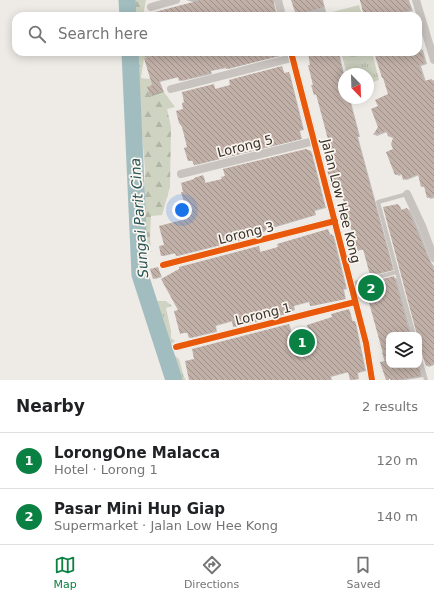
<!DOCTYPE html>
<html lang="en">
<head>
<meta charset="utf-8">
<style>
	body { margin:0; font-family:"DejaVu Sans",sans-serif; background:#f2f2f2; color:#202124 }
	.controls { position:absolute; right:12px; bottom:12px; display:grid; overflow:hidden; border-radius:8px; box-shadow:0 2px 10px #0003 }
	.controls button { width:36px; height:36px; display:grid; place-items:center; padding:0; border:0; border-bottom:1px solid #e0e0e0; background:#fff; color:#202124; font:20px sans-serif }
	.compass { position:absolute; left:338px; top:68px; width:36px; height:36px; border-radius:50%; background:#fff; box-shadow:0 2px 10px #0003; rotate:157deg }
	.you { position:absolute; left:182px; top:210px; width:14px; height:14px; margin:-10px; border:3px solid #fff; border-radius:50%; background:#1a73e8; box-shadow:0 0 0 6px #1a73e833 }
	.badge { display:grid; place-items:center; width:26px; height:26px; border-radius:50%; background:#0b8043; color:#fff; font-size:13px; font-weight:700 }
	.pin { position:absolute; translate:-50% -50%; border:2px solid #fff; box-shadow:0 1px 4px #0006 }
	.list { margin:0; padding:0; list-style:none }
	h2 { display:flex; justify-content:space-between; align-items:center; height:52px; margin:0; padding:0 16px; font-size:17px }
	h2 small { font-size:13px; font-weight:400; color:#757577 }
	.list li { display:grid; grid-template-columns:26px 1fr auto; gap:12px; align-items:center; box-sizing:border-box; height:56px; padding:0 16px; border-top:1px solid #e0e0e0 }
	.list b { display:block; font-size:15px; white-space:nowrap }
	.list p { margin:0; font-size:13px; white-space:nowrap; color:#757577 }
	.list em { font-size:13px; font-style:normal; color:#757577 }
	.icon { flex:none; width:22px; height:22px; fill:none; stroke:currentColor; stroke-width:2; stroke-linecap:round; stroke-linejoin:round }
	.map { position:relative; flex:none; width:434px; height:380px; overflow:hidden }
	.search { position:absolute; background:#fff; box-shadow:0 2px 10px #0003; left:12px; right:12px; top:12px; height:44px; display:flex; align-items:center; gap:10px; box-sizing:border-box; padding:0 14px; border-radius:12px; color:#757577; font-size:15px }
	.sheet { height:164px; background:#fff }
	nav { display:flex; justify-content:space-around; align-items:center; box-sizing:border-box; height:56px; border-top:1px solid #e0e0e0; background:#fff; font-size:11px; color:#757577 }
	nav a { display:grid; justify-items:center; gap:2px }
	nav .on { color:#0b8043 }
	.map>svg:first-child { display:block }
	.grass { fill:url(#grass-tufts) }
	.forest { fill:url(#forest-firs) }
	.shadow { fill:#0003 }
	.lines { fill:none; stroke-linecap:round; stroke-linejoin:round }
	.river { stroke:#a2bdbf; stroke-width:17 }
	.building { fill:url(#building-back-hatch) }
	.lane { stroke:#c8c3be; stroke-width:4 }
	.street { stroke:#c8c3be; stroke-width:8 }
	.cycleway-casing { stroke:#faf5ee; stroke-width:8 }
	.cycleway { stroke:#e8590c; stroke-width:6 }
	.labels { text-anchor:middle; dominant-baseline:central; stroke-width:3.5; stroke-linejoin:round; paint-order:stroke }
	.street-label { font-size:13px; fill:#39312c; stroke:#faf5ee }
	.water-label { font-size:14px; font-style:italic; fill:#245358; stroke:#faf5ee }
</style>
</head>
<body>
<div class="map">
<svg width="434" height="380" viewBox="0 0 434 380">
	<defs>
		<pattern id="grass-tufts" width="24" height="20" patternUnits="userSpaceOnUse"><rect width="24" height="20" fill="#cfd3c1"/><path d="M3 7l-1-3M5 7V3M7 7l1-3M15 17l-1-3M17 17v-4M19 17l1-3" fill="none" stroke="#b2b6a6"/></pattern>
		<pattern id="forest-firs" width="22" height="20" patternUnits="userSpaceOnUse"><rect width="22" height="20" fill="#cfd3c1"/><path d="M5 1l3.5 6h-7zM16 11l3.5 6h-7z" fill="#b2b6a6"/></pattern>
		<pattern id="building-back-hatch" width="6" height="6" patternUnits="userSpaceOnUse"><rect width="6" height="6" fill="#c1b0a8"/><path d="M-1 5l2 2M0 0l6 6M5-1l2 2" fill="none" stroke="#9e9089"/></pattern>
	</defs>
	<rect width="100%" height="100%" fill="#eeeae6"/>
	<g class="grass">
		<polygon points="359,5 362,16 330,16 329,13"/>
		<polygon points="341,52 372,52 379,80 369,83 368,74 366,74 365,71 355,74 347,74"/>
		<path d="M156 301H166L172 306 166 308 171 331V338L175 341 171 344C170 352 173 354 179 359L184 377 186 380H175Z"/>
	</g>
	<g class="forest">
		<polygon points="134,0 146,0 143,16 134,16"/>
		<polygon points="135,52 152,52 149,57 144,58 141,78 150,79 152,85 147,87 150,95 163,91 175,107 167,109 171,127 170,187 162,215 151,216 150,237 151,252 144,251 144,225 145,169"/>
	</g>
	<g class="shadow">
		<polygon points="186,0 275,0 274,3 277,16 156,16 197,3"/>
		<polygon points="293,0 323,0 327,16 305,16 304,14 298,15 297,15"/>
		<polygon points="360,0 409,0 413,11 409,12 410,16 365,16"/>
		<polygon points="418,43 420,49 423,50 427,64 421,66 426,82 434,80 434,198 431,199 428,197 425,188 422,186 419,175 407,180 404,179 402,174 399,176 396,174 394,138 387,132 377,136 375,135 379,128 379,107 390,95 375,52 418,52"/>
		<polygon points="153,52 286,52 285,54 229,69 227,68 211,71 212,74 182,81 179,77 160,82 164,92 152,96 151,95 153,86 154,57"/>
		<polygon points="309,52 339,52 344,74 344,98 350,98 360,137 358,137 394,270 372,276 371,275 364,250 358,250 339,185 332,186 336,167 317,95 314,94"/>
		<polygon points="282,67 285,74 290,74 304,130 300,131 302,139 196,165 194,161 189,161 185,110 213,85 216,90 231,86"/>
		<polygon points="306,150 312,153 326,208 315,211 316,215 273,228 273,229 257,234 257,236 178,256 176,253 164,256 162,256 166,245 187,219 185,203 203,176 204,177 206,184 223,180"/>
		<polygon points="397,205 400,206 402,211 407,209 410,210 419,230 431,262 434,266 434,365 429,367 427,365 423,353 420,353 419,355 419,335"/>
		<polygon points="328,230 331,236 334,236 347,289 344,290 346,299 312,306 310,302 294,306 295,310 287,313 287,314 235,327 234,326 233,321 216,326 217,332 191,338 188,333 181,333 179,310 259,247 261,253"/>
		<polygon points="158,268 162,277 155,279 154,278"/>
		<polygon points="394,277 397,279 412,335 389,335 389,365 419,365 419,362 423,377 405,380 393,380 385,362 382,353 384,352"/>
		<polygon points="349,310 350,311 353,322 356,323 366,371 358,373 359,379 351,380 349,372 331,377 332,380 190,380 288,325 290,326 292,333 309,329"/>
	</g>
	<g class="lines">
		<g class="river">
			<polyline points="127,0 128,16"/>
			<polyline points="130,52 140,275 174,380"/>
		</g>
	</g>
	<g class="building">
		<polygon points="201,0 273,0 276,15 151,16 151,13"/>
		<polygon points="291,0 322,0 324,7 296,15"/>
		<polygon points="360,0 408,0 411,10 390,16 364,16"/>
		<polygon points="152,52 279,52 280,56 226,69 226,67 210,71 211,73 179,81 178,77 159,81 163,91 150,95 147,87 152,85 144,58 149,57"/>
		<polygon points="308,52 338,52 344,77 344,98 349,98 359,136 357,137 393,270 370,275 363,249 357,251 339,184 331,187 327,169 335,166 316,94 314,95 311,85 313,85 308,65 310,65"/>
		<polygon points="374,52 422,52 425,63 419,65 424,81 432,79 434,86 434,196 427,198 424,186 421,187 418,174 403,180 401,173 395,175 386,152 393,149 391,144 393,138 388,136 386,131 373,135 378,127 371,109 378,106 375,100 388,94 383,78 382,78"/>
		<polygon points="282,66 284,73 289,72 303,129 299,130 301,139 194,165 192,160 188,161 184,148 187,147 182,127 179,123 176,111 183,109 182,103 184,102 182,92 214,84 215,89 230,85 229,80"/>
		<polygon points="306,149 311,151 325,207 314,210 315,215 272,227 272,229 256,233 256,236 176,256 175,253 161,256 159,246 164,245 159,226 186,219 182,203 184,202 181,192 183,192 181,183 194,179 194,178 203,175 205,183 222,179 221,177 225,176 223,169"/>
		<polygon points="398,204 401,210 407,208 434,271 434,364 426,366 422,354 419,352 419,335 417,335 383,207"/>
		<polygon points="328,229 330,235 332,234 346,288 343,289 345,299 310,306 309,301 293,306 294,310 286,312 286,314 233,327 232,321 215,325 216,331 189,338 187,332 180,334 174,311 178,310 161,279 179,269 179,267 259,246 260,252 278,247 277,244"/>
		<polygon points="158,267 161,276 153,279 150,269"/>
		<polygon points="394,276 410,335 389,335 389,365 418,365 421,376 396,380 391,380 389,378 389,380 386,380 380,362 385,361 364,284"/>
		<polygon points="349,309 352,321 355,321 365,370 357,373 358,379 350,380 348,372 330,376 331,380 189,380 185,361 194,359 192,349 289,324 291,333 308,328 307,325 332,317 331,314"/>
	</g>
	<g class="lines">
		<g class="lane">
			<polyline points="407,194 378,202 414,335"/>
			<polyline points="351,284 397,272"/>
			<polyline points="419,355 426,380"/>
		</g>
		<g class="street">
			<polyline points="278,0 282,16"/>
			<polyline points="416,0 434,60"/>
			<polyline points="151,7 176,0"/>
			<polyline points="291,52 366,343 372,380"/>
			<polyline points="171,89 292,58"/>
			<polyline points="181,174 314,141"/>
			<polyline points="407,194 422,226 434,258"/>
			<polyline points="163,265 335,221"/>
			<polyline points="176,347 355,302"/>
		</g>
		<g class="cycleway-casing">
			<g id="cycleway">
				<polyline points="291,52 366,343 372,380"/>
				<polyline points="163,265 335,221"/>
				<polyline points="176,347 355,302"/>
			</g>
		</g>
		<use href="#cycleway" class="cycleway"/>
	</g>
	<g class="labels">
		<g class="street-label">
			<text transform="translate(245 146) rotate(-14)">Lorong 5</text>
			<text transform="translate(341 201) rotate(76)">Jalan Low Hee Kong</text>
			<text transform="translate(246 233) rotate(-14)">Lorong 3</text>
			<text transform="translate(263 314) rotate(-14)">Lorong 1</text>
		</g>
		<g class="water-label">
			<text transform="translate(139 218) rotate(-94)">Sungai Parit Cina</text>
		</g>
	</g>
</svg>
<div class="controls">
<button><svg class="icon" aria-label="layers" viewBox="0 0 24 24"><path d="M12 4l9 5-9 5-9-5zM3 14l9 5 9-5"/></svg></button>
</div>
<svg class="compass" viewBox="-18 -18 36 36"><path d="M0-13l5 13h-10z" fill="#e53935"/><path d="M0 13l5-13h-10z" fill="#757577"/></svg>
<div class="you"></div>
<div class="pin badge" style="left:302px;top:342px">1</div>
<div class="pin badge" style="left:371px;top:288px">2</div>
<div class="search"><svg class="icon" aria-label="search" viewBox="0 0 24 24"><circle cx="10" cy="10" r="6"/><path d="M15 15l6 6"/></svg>Search here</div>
</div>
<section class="sheet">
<h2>Nearby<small>2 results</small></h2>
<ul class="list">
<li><span class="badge">1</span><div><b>LorongOne Malacca</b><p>Hotel · Lorong 1</p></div><em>120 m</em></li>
<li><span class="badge">2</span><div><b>Pasar Mini Hup Giap</b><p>Supermarket · Jalan Low Hee Kong</p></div><em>140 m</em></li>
</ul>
</section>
<nav>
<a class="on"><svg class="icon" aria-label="map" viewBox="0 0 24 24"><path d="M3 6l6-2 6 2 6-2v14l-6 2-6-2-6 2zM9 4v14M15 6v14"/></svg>Map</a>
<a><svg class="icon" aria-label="directions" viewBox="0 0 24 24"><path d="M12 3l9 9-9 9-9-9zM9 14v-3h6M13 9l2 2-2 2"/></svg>Directions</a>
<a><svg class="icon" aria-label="saved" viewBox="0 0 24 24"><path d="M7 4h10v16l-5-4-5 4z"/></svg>Saved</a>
</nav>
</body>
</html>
